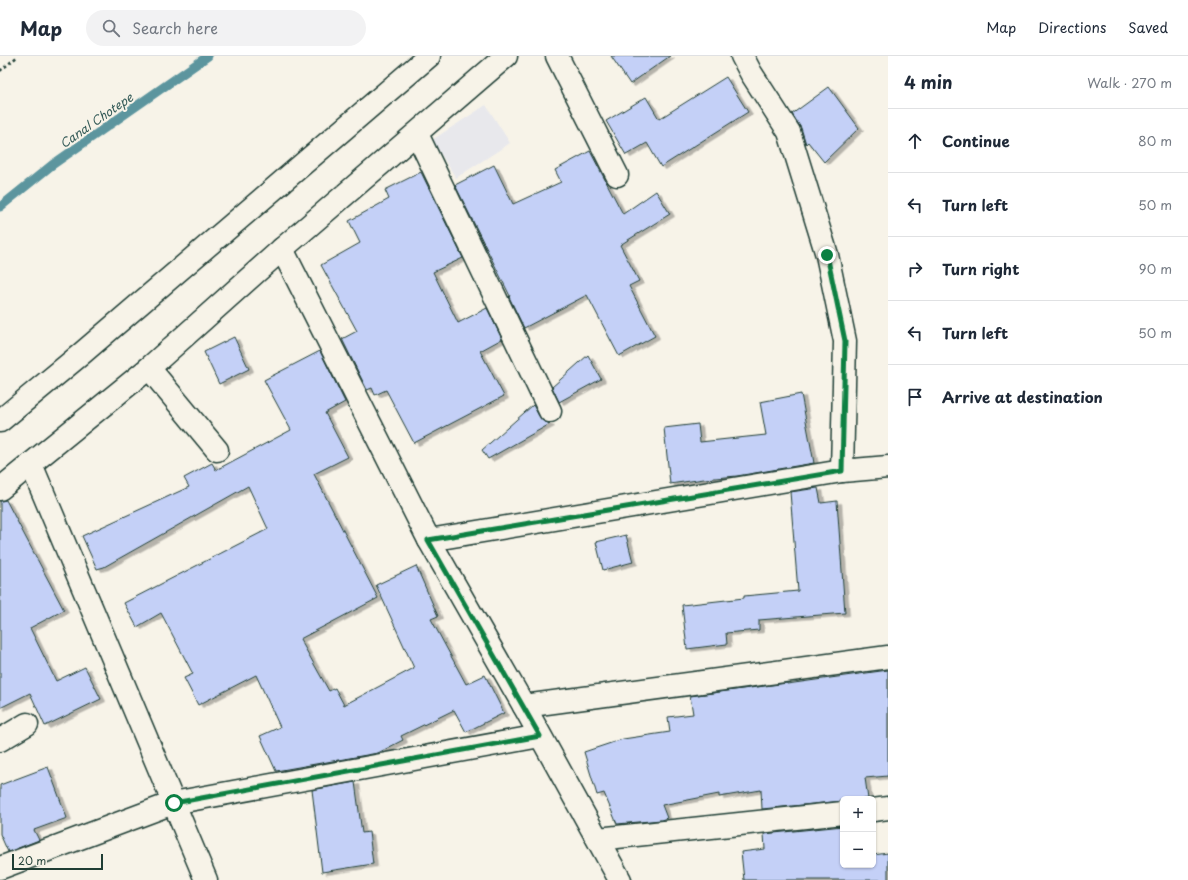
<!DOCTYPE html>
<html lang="en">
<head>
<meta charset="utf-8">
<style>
	body { margin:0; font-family:"Playpen Sans",sans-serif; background:#f2f2f3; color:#1f2937 }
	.controls { position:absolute; right:12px; bottom:12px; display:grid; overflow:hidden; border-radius:6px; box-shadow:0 1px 3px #0004 }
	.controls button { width:36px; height:36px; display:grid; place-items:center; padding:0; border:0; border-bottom:1px solid #e0e1e3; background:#fff; color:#1f2937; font:20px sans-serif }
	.scale { position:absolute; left:12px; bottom:10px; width:91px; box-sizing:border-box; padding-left:4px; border:2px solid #1f3d34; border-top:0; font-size:11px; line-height:14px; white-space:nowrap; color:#1f3d34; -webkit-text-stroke:3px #f7f3e8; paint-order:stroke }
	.stop { position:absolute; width:12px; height:12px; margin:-9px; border:3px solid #0b8043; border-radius:50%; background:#fff }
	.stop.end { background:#0b8043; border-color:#fff; box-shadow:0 1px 4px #0008 }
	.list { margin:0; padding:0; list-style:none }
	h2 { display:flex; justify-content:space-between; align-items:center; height:52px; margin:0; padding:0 16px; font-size:17px }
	h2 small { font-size:13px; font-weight:400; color:#747a83 }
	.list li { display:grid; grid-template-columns:26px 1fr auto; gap:12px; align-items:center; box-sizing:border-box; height:64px; padding:0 16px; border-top:1px solid #e0e1e3 }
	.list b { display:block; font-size:15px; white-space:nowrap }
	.list em { font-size:13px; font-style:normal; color:#747a83 }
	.icon { flex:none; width:22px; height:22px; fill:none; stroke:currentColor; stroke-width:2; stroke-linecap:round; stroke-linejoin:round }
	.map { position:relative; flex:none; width:888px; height:824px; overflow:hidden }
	header { display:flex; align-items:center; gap:24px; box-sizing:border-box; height:56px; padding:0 20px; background:#fff; border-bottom:1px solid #e0e1e3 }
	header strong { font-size:19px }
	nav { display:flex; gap:22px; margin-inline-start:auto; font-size:14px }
	.search { width:280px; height:36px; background:#f2f2f3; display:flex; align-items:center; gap:10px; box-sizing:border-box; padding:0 14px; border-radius:22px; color:#747a83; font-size:15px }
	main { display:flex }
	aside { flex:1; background:#fff }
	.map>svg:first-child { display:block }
	.built { fill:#e8e8ec }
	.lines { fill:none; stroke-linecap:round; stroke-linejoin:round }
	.stream { stroke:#5c959e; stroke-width:9 }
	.building { fill:#c4d0f7; stroke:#1f3d34; filter:url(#shadow) }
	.minor-casing { stroke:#1f3d34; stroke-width:25 }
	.path { stroke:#1f3d34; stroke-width:2.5; stroke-dasharray:3 3; stroke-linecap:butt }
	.minor { stroke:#f7f3e8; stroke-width:22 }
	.route { stroke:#0b8043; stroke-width:5 }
	.labels { text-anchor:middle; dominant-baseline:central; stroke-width:4; stroke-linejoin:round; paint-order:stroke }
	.water-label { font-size:12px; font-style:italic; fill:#335a57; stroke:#f7f3e8 }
</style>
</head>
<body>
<header>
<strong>Map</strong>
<div class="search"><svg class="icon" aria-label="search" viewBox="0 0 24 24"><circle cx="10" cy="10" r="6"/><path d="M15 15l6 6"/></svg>Search here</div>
<nav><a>Map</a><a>Directions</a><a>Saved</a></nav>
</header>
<main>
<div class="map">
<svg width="888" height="824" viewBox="0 0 888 824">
	<defs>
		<filter id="shadow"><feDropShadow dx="4.5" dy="2.5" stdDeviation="0" flood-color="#0004"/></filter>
	</defs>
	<rect width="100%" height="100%" fill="#f7f3e8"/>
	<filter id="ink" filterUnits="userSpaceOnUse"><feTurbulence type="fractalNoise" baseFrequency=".025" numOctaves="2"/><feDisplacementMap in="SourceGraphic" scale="8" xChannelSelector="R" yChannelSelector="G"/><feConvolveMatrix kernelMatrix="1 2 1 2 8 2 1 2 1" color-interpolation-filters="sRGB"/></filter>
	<g filter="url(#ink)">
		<polygon class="built" points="486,49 510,87 456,122 432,84"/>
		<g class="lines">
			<polyline class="stream" points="0,151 52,109 208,0"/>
		</g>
		<g class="building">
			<polygon points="611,0 670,0 630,28"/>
			<polygon points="726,21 748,56 661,111 647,87 626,99 606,65 646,41 659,63"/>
			<polygon points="829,31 859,72 824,106 808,86 806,88 801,72 792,58"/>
			<polygon points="590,95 623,158 656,135 670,158 620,189 639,225 629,230 655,280 619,300 587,239 524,272 509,241 510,240 455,129 494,109 513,148 561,126 555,114"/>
			<polygon points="421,116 463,202 433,216 458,267 487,252 502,283 480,295 504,340 414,387 386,334 375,339 372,332 367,334 342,283 357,275 321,209 360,187 349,165 389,143 385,134"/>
			<polygon points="234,281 249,313 219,328 204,296"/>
			<polygon points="320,295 345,346 325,357 348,401 314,418 378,542 300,583 329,635 335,632 344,649 414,612 376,529 416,510 438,560 431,563 466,628 485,619 504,657 466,676 454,654 401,680 403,684 378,697 276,715 260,680 280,671 256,619 198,649 184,622 193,618 161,557 137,571 124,547 268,473 248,430 104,511 97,513 82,480 189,431 184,422 212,407 216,414 291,374 264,324"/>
			<polygon points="588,299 601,323 559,346 552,331"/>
			<polygon points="801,338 814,407 737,420 704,423 670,428 664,372 698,368 700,386 766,379 760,346"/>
			<polygon points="533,349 539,360 543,365 550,368 488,403 482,394"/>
			<polygon points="818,432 821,447 837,445 845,557 759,564 759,574 726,577 727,588 687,593 682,549 744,542 744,540 798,535 790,436"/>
			<polygon points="6,444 64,554 30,572 56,625 85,611 101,643 45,670 30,637 0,652 0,445"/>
			<polygon points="626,479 633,506 603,514 596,486"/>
			<polygon points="888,614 888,720 865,722 868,743 843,743 843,745 762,753 761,734 719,741 719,738 662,749 667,762 661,764 617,768 604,737 597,739 584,696 623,683 670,676 668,661 693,658 690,640 787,627 787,628"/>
			<polygon points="48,711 67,762 34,774 39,784 8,796 0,778 0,729"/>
			<polygon points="355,726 362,777 369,776 373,808 322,816 312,734"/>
			<polygon points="843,770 843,809 873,809 873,799 888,797 888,824 744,824 741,796 765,793 764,778"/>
		</g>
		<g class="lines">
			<g class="minor-casing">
				<g id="minor">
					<polyline points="557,0 617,119"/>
					<polyline points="742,0 751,17 789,76 827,199 845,285 842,415"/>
					<polyline points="417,78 550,355"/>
					<polyline points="282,193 429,484 524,650 620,824"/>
					<polyline points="149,312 217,394"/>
					<polyline points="0,365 80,299 429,0"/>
					<polyline points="31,408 206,824"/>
					<polyline points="0,433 149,312 282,193 506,0"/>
					<polyline points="429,484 842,415 888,411"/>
					<polyline points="524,650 888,601"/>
					<polyline points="0,684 27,668"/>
					<polyline points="873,754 888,752"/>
					<polyline points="598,783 843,757"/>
					<polyline points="0,812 173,747 540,680"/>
				</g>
			</g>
			<polyline class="path" points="0,15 18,0"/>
			<use href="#minor" class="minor"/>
		</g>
	</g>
	<g class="lines" filter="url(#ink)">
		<polyline class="route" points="174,747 540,680 428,484 842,415 845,285 827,199"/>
	</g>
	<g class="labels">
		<g class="water-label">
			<text transform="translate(96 64) rotate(-35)">Canal Chotepe</text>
		</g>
	</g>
</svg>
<div class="controls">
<button>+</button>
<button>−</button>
</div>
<div class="scale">20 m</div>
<div class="stop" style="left:174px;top:747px"></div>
<div class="stop end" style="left:827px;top:199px"></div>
</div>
<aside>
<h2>4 min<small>Walk · 270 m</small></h2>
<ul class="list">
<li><svg class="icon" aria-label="ahead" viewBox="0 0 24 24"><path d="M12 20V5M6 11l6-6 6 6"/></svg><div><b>Continue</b></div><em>80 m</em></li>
<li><svg class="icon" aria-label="left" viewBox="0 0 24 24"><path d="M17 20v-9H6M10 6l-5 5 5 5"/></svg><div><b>Turn left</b></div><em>50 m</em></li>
<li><svg class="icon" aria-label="right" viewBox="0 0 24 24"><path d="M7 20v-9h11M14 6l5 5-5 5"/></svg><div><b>Turn right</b></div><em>90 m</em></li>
<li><svg class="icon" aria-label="left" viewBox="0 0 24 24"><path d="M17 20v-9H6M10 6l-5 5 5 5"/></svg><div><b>Turn left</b></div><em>50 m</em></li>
<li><svg class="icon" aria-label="arrive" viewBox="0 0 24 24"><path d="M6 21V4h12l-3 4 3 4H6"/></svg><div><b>Arrive at destination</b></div></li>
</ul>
</aside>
</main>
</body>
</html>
